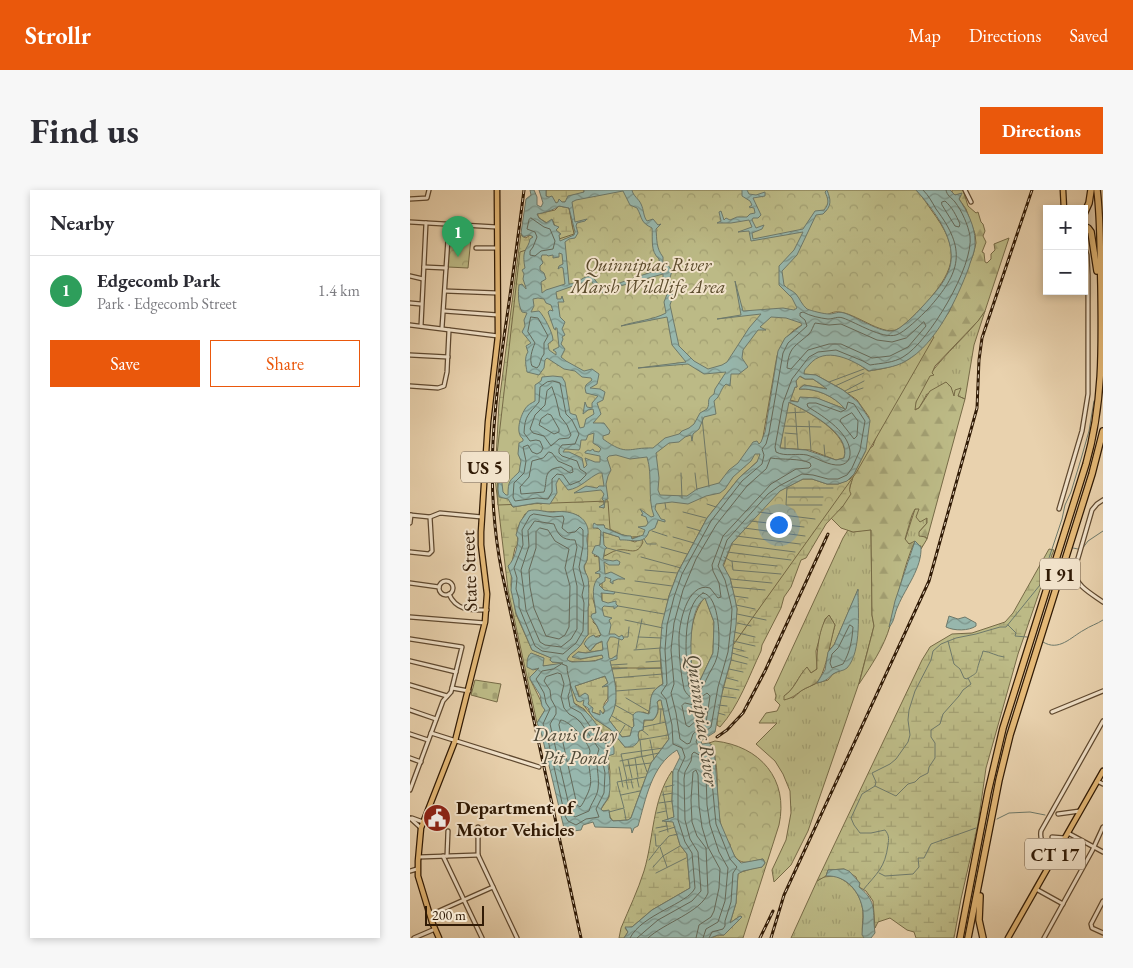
<!DOCTYPE html>
<html lang="en">
<head>
<meta charset="utf-8">
<style>
	body { margin:0; font-family:"EB Garamond",serif; background:#f7f7f7; color:#2b2b33 }
	.controls { position:absolute; right:15px; top:15px; display:grid; overflow:hidden; border-radius:0px; box-shadow:0 2px 8px #0003 }
	.controls button { width:45px; height:45px; display:grid; place-items:center; padding:0; border:0; border-bottom:1px solid #e1e1e2; background:#fff; color:#2b2b33; font:25px sans-serif }
	.scale { position:absolute; left:15px; bottom:12px; width:59px; box-sizing:border-box; padding-left:5px; border:2px solid #311b06; border-top:0; font-size:14px; line-height:18px; white-space:nowrap; color:#311b06; -webkit-text-stroke:4px #f1e2ca; paint-order:stroke }
	.you { position:absolute; left:368px; top:334px; width:18px; height:18px; margin:-12px; border:4px solid #fff; border-radius:50%; background:#1a73e8; box-shadow:0 0 0 8px #1a73e833 }
	.badge { display:grid; place-items:center; width:32px; height:32px; border-radius:50%; background:#ea580c; color:#fff; font-size:16px; font-weight:700 }
	.pin { position:absolute; translate:-50% -41px; filter:drop-shadow(0 1px 2px #0008) }
	.pin::after { content:''; position:absolute; top:26px; width:18px; height:15px; background:inherit; clip-path:polygon(0 0,100% 0,50% 100%) }
	.list { margin:0; padding:0; list-style:none }
	h2 { display:flex; justify-content:space-between; align-items:center; height:65px; margin:0; padding:0 20px; font-size:21px }
	h2 small { font-size:16px; font-weight:400; color:#7c7c81 }
	.list li { display:grid; grid-template-columns:32px 1fr auto; gap:15px; align-items:center; box-sizing:border-box; height:70px; padding:0 20px; border-top:1px solid #e1e1e2 }
	.list b { display:block; font-size:19px; white-space:nowrap }
	.list p { margin:0; font-size:16px; white-space:nowrap; color:#7c7c81 }
	.list em { font-size:16px; font-style:normal; color:#7c7c81 }
	.actions { display:flex; gap:10px; padding:15px 20px }
	.actions a { flex:1; padding:11px 0; border:1px solid #ea580c; border-radius:0px; text-align:center; font-size:18px; color:#ea580c }
	.actions .main { background:#ea580c; color:#fff }
	.map { position:relative; flex:none; width:693px; height:748px; overflow:hidden; border-radius:0px }
	header { display:flex; align-items:center; gap:30px; box-sizing:border-box; height:70px; padding:0 25px; background:#ea580c; color:#fff }
	header strong { font-size:24px }
	nav { display:flex; gap:28px; margin-inline-start:auto; font-size:18px }
	.intro { display:flex; align-items:center; justify-content:space-between; box-sizing:border-box; height:120px; padding:0 30px }
	h1 { margin:0; font-size:35px }
	.button { padding:12px 22px; border-radius:0px; background:#ea580c; color:#fff; font-size:18px; font-weight:700 }
	main { display:flex; gap:30px; padding:0 30px }
	aside { flex:1; background:#fff; border-radius:0px; box-shadow:0 2px 8px #0003 }
	.map>svg:first-child { display:block }
	.grass { fill:url(#grass-tufts); stroke:#766a46; fill-rule:evenodd }
	.forest { fill:url(#forest-firs); stroke:#766a46 }
	.wetland { fill:url(#wetland-marsh); stroke:#766a46 }
	.cemetery { fill:url(#cemetery-stones); stroke:#766a46 }
	.park { fill:url(#park-crowns); stroke:#766a46 }
	.water { fill:url(#water-waves); stroke:#6e796a; fill-rule:evenodd }
	.lines { fill:none; stroke-linecap:round; stroke-linejoin:round }
	.shore { stroke:#64695a; stroke-width:1 }
	.stream { stroke:#6e796a; stroke-width:1 }
	.minor-casing { stroke:#5f4930; stroke-width:5.5 }
	.major-casing { stroke:#311b06; stroke-width:7 }
	.highway-casing { stroke:#311b06; stroke-width:8 }
	.minor { stroke:#f1e2ca; stroke-width:3 }
	.major { stroke:#e4b977; stroke-width:4.5 }
	.highway { stroke:#e4b977; stroke-width:5.5 }
	.rail-casing { stroke:#311b06; stroke-width:3 }
	.rail { stroke:#f1e2ca; stroke-width:1; stroke-dasharray:4; stroke-linecap:butt }
	.labels { text-anchor:middle; dominant-baseline:central; stroke-width:4; stroke-linejoin:round; paint-order:stroke }
	.shield { fill:#f1e2ca; stroke:#6b5741; stroke-width:1 }
	.shield-label { font-size:18px; font-weight:bold; fill:#311b06 }
	.park-label { font-size:19px; font-style:italic; fill:#5b4b2c; stroke:#f1e2ca }
	.street-label { font-size:19px; fill:#311b06; stroke:#f1e2ca }
	.poi-label { font-size:19px; font-weight:bold; fill:#311b06; stroke:#f1e2ca; text-anchor:start }
	.water-label { font-size:20px; font-style:italic; fill:#504a38; stroke:#f1e2ca }
</style>
</head>
<body>
<header>
<strong>Strollr</strong>
<nav><a>Map</a><a>Directions</a><a>Saved</a></nav>
</header>
<div class="intro"><h1>Find us</h1><a class="button">Directions</a></div>
<main>
<aside>
<h2>Nearby<small></small></h2>
<ul class="list">
<li><span class="badge" style="background:#2e9e5b">1</span><div><b>Edgecomb Park</b><p>Park · Edgecomb Street</p></div><em>1.4 km</em></li>
</ul>
<div class="actions"><a class="main">Save</a><a>Share</a></div>
</aside>
<div class="map">
<svg width="693" height="748" viewBox="0 0 693 748">
	<defs>
		<pattern id="grass-tufts" width="24" height="20" patternUnits="userSpaceOnUse" patternTransform="scale(1.25)"><rect width="24" height="20" fill="#bcba86"/><path d="M3 7l-1-3M5 7V3M7 7l1-3M15 17l-1-3M17 17v-4M19 17l1-3" fill="none" stroke="#a29f72"/></pattern>
		<pattern id="forest-firs" width="22" height="20" patternUnits="userSpaceOnUse" patternTransform="scale(1.25)"><rect width="22" height="20" fill="#bcba86"/><path d="M5 1l3.5 6h-7zM16 11l3.5 6h-7z" fill="#a29f72"/></pattern>
		<pattern id="wetland-marsh" width="20" height="14" patternUnits="userSpaceOnUse" patternTransform="scale(1.25)"><rect width="20" height="14" fill="#bcba86"/><path d="M1 5h8M5 5V1M11 12h8M15 12V8" fill="none" stroke="#a29f72"/></pattern>
		<pattern id="cemetery-stones" width="16" height="16" patternUnits="userSpaceOnUse" patternTransform="scale(1.25)"><rect width="16" height="16" fill="#bcba86"/><path d="M2 7V4a2 2 0 0 1 4 0v3zM10 15v-3a2 2 0 0 1 4 0v3z" fill="#a29f72"/></pattern>
		<pattern id="park-crowns" width="20" height="18" patternUnits="userSpaceOnUse" patternTransform="scale(1.25)"><rect width="20" height="18" fill="#bcba86"/><path d="M2 6a3 3 0 1 1 6 0M12 15a3 3 0 1 1 6 0" fill="none" stroke="#a29f72"/></pattern>
		<pattern id="water-waves" width="16" height="10" patternUnits="userSpaceOnUse" patternTransform="scale(1.25)"><rect width="16" height="10" fill="#97b7ad"/><path d="M0 5q4-4 8 0t8 0" fill="none" stroke="#7c948b"/></pattern>
	</defs>
	<rect width="100%" height="100%" fill="#e9d2ae"/>
	<filter id="stains"><feTurbulence type="fractalNoise" baseFrequency=".004" numOctaves="4"/><feColorMatrix values="0 0 0 0 .2 0 0 0 0 .09 0 0 0 0 .02 0 0 0 .5 -.17"/></filter>
	<radialGradient id="worn" r=".72"><stop offset=".6" stop-color="#630" stop-opacity="0"/><stop offset="1" stop-color="#630" stop-opacity=".3"/></radialGradient>
	<g class="grass">
		<path d="M575 121 564 155 555 209 548 206V203L544 206 517 204 509 218 504 220C512 178 553 154 575 121Z"/>
		<polygon points="509,318 517,328 517,333 509,342 517,349 511,359 511,356 499,354 495,350 505,319"/>
		<path d="M461 339 462 425 464 436 449 493 398 641 381 675 364 692 362 680 376 650 381 623 380 601 373 584 365 571 346 554 367 533H349L356 523 367 521 370 515 365 510 366 506 364 498 433 348 438 340 443 342ZM448 400 430 480 423 484 418 490 407 493 392 500 383 508 374 506C385 499 388 486 397 478L401 483 407 479 406 461 415 429 419 425 425 435 418 461 424 455Z"/>
		<path d="M425 686C441 692 453 706 453 725 453 732 451 740 454 748H381L407 691 413 687Z"/>
	</g>
	<g class="forest">
		<path d="M542 0H553L558 16 566 23 568 22 571 32 573 34 575 41 573 46 576 52 572 62 574 63 575 72 577 73 581 69V64L585 60 584 54 599 48 575 121 568 131 525 176 522 183 524 185 520 186 506 212 505 220 509 218 520 201 536 192 541 197 544 206 545 200 551 198 548 206 555 209 517 349 516 347 509 346V342L517 333V328L510 332 506 327 509 319H505L502 325 495 349 499 354 505 351C493 377 488 408 480 436 474 457 461 476 449 494L464 436 462 425 461 340 443 342 431 338 421 328 439 301 443 285 459 259 463 256 466 247 519 150 539 122 563 65 566 53 565 44 556 19 549 9 551 5H545L542 3Z"/>
		<path d="M419 425 425 435C421 449 416 481 408 491 404 496 396 497 391 501 384 506 382 508 374 510V506C385 499 388 486 397 477L401 483 407 479C406 465 409 434 419 425Z"/>
	</g>
	<g class="wetland">
		<polygon points="136,0 174,0 174,2 155,12 146,13 136,6"/>
		<path d="M149 16 159 18C161 24 161 28 162 33 162 38 164 40 165 45L150 51 143 31 137 33 129 28 127 24 145 20Z"/>
		<path d="M111 43 112 46 116 48 120 45 123 46 114 64 98 312 103 317 127 313 131 314 144 309 194 311V315L191 317 194 318 195 310 198 308 233 345 221 349V346C211 345 204 341 194 338V335H187L186 338 190 339 191 341 190 356 184 366 189 367 190 388 184 400 183 409 186 420 183 432 187 436 191 445 185 447 175 456 178 459 183 458 186 454 193 451V460L176 463 168 462 170 469 192 465 194 468C184 472 169 473 159 471L157 469C160 463 166 461 170 456 174 451 174 448 178 445V418L179 415 177 406 179 396 174 377 177 370 178 344 169 326C150 318 136 323 115 324L107 339 108 354 105 358 102 372 101 395 106 424 122 460 142 468V472H152L153 474 133 476 129 466 125 465V480L128 478 129 480 122 485 120 489C125 499 130 509 135 520L127 533 98 400 85 288 89 213Z"/>
		<path d="M443 285C443 292 437 298 441 304L433 316 416 334 396 368 391 370 381 397 374 407 371 418 352 455 351 461C339 486 329 516 310 537L307 535 308 518 321 470 323 455Z"/>
		<path d="M304 305 251 478 253 494C237 502 243 511 238 524L233 522 223 529 224 536 220 546 212 547 199 530 205 515 206 496 202 482 194 426 192 422 195 413 191 409 190 403 195 404 189 395 195 391 193 342 225 352Z"/>
		<polygon points="639,359 644,360 642,365 608,464 576,578 568,634 551,709 544,748 506,748 504,742 497,740 480,728 468,732 465,738 463,711 456,701 449,697 446,687 434,679 418,680 416,686 407,691 512,470 520,457 542,444 562,443 595,432 603,423"/>
		<path d="M195 486 198 493 194 496H198C199 499 198 504 198 508L194 514 195 521 191 525 182 522 177 514 175 503 170 508 165 496Z"/>
		<path d="M159 494H161L167 511 174 510 175 517 185 529 200 539 215 557 229 550 228 545 229 541 233 540 234 530H243C248 525 249 519 247 512L251 509 259 549 241 573 221 628 218 630 203 631 200 627 199 621H193L191 619 199 607V603L200 582 196 550 189 536 184 533 174 519 164 513Z"/>
		<path d="M262 581 263 584 262 611 264 627 254 631H263L270 655 277 664 280 698 242 720 222 737 215 738 218 742 214 748H209L211 738C219 719 228 700 234 681 244 648 242 610 262 581Z"/>
	</g>
	<polygon class="cemetery" points="65,490 91,494 87,512 61,505"/>
	<g class="park">
		<path d="M193 0H506C513 7 517 14 522 21 550 59 547 77 517 112 511 118 493 138 486 140 471 145 445 123 429 122 424 121 419 124 414 126 391 134 375 141 367 166L349 270 329 288 297 328 268 382 259 406 253 432 250 460 251 478H195L192 431V367C198 365 202 361 208 360 219 358 227 367 233 352L230 346C220 349 209 344 200 339L198 311 88 315 87 264 110 62 164 44 157 8Z"/>
		<polygon points="42,36 50,36 50,46 61,48 58,78 38,77 40,41"/>
		<path d="M522 146 524 147 446 283 323 455 327 419 320 388 313 377 322 353 362 308 371 300 393 289H402L417 294H428L440 289 444 284 455 262 459 227 447 210 433 200 406 185 394 184V180C397 177 399 174 402 171 418 156 445 170 458 181 490 177 502 170 522 146Z"/>
		<path d="M389 186 395 189H403L418 199 394 195 389 199C405 198 425 206 435 219L406 208H390L388 212 380 210 385 197H387L386 191Z"/>
		<path d="M378 212C396 220 441 244 434 268L426 270 400 260 370 258Z"/>
		<path d="M294 408 296 410 304 432 303 463 285 501C280 473 275 433 294 408Z"/>
		<path d="M305 551C350 556 379 589 369 635L333 748H300L308 745H314L332 727 330 726 320 733 326 713 328 683 344 678 352 677 355 673 353 669C342 671 331 677 324 665 322 661 320 658 320 654 306 639 308 604 307 585 307 575 304 567 304 557L299 553Z"/>
	</g>
	<g class="water">
		<path d="M120 0H124L127 7V15L131 17 133 13 129 0H136V6L139 7 142 6 146 13 148 12 149 9 152 12H155L158 6 174 2V0H222C223 6 229 9 231 14 234 20 233 26 237 31L243 29 248 35 251 34 246 39C247 50 246 58 253 67V74L258 75 262 81 259 91 265 100 260 115 269 156 284 171 298 179 312 175 317 172 339 138 351 124 307 129 331 125 325 91 333 121 373 118 384 120 387 118 382 108 369 95V76L384 60 393 42 341 51 339 41 328 42 342 37 339 30 321 33H307L311 31 309 22 311 21 314 30 316 28 320 30 327 27H337L340 24 345 23 344 18 339 17 342 15 340 11 332 6V0H337L339 4 346 5 355 2V6L343 8 351 25 348 28H343L342 30 346 38 354 35 352 39 342 43 343 49 393 39 405 21 414 20C420 13 418 9 415 2L417 0C421 10 422 16 413 24L406 25 387 65 372 81 374 95C377 99 382 100 386 104 390 109 392 115 397 119 402 121 414 124 419 124 425 124 428 121 434 123 447 127 470 143 483 141 490 140 507 123 512 117 522 106 534 94 539 80 549 52 524 20 506 0H540L545 5 552 3 549 9C557 21 565 36 565 51 566 60 561 69 559 77 547 109 526 154 496 171 484 178 472 178 459 181 443 170 415 155 399 175 396 179 394 179 394 184L406 185 433 200 448 212 460 230 456 260 444 284 437 291 428 294H417L402 289H393L370 301 322 353 313 375 320 388 325 409 327 419 326 435 321 470 313 498 305 542 291 551 292 554 299 553 304 557 310 632 325 667 331 673 353 669 355 673 352 677 333 681 328 684 326 713 320 733 330 726 332 727 314 745H308L300 748H214L218 742 215 737H222L242 720 280 698 277 664 270 655 263 632 252 631 264 627 262 611 263 581 270 567 267 560C241 576 236 609 228 636L224 638 222 643 221 638 185 637 183 632 173 635 171 640 163 641 159 637 152 639 154 638 131 542 127 533 135 520 132 516 130 505 120 489V487L129 478 123 480 117 477C117 471 117 467 121 463L134 468 133 476 153 473 142 472 140 470 141 468 122 460 106 423 101 400 102 388 98 376C104 371 108 356 108 348L106 345 110 332 118 321C127 318 136 323 144 322 157 320 176 324 178 340 179 344 176 347 177 351 178 357 178 364 177 370 175 376 175 371 174 377 174 382 177 384 178 388 179 392 179 416 178 418V445C174 448 174 451 170 456 166 461 160 463 157 469L159 471 162 472 185 471 193 468 192 465 170 469 162 467 168 462 176 463 193 460 192 451 186 454 180 461 174 454C177 449 178 447 184 445L185 447H189L191 445 187 436 181 427 182 424 186 423C185 411 180 400 187 389L190 387V384L185 383 190 380 189 367 182 363 185 356 190 355 191 341 188 338H183V335L184 333 187 335H194L195 338C204 341 211 346 221 346L222 349 233 345 235 340 228 337 236 336 238 333 236 327 231 325 233 324 230 319 241 327 244 326C237 308 243 286 237 267L220 269 206 265 199 266 197 268 201 280 198 286 196 294 198 309 195 310 194 318 189 317 194 314V311L192 309 194 304 191 300 164 303 176 296 187 298 189 296H194L192 283H189C178 288 171 298 158 300L149 288 146 294 147 303 140 314 127 313 103 317 98 309 89 307 88 299 89 285H91L93 302 96 305H98C98 290 100 291 109 282L111 271 108 264 109 253 113 251V249C105 243 110 227 115 219 117 215 122 213 125 211V195L131 191 132 187 143 186 152 187 155 192 160 223 162 224 166 225 170 238 174 237 176 229 184 224 183 219 178 220 173 224 175 212 177 217 182 218V213L188 206 176 203 175 198 176 195 182 190 181 188 172 187 165 181 154 179 137 168 135 170 134 178 129 185 117 182C116 176 114 167 118 162L116 156 121 153 112 142 115 136 114 130 117 123 112 122C108 115 108 103 109 95L112 94 116 99V98L113 89 114 84 112 80 115 78C114 73 113 66 115 61 117 56 119 55 120 49L123 47 120 45 113 47 111 43 116 9 121 5ZM213 1 220 15 227 18C233 29 230 32 242 38 243 50 240 61 249 69L250 79 192 99 182 86C174 85 168 94 159 94L155 52 159 49 165 48 168 43 166 36 167 33 175 31 177 29 165 32 162 12 166 10ZM149 16 159 18 165 42 164 45 150 51 149 45 151 44 146 40 149 37 144 35 142 29 136 33 129 28 127 24C133 23 144 20 149 16ZM149 63 152 64 153 74 149 76 148 79 151 77 153 78 155 94 136 100 132 103 131 92 136 89 134 83 130 80V76L133 73 131 68 132 65H137L138 66 143 65V68L149 67ZM253 84V92L259 99 254 112 256 123C243 130 226 131 211 136L257 127 262 155 276 172 228 178 278 174 294 184 316 182 305 199 304 204C295 210 301 212 297 219L290 223 284 234 279 238 272 241 269 244 255 248 243 258C218 257 218 267 193 249V246L199 244 200 241 194 233H183L191 224 187 213 193 210 195 202 190 199 180 198 187 194 189 184 182 179 174 181 156 171 151 167 155 159 151 154 153 149 152 147 155 145 152 139 155 132 150 127 148 112H154L152 106 151 109H147L146 102 180 90 192 103 210 96ZM128 108 134 109 136 113 141 115 143 121 140 120 138 122 144 139 146 140 145 138H147L149 157 143 160 146 162V165L139 160 138 154 143 150C143 143 134 126 129 121L121 122 124 116 123 109ZM361 127 376 128 391 133 392 135 375 148 368 161 355 242 351 252 349 254 347 251 343 252 328 273 319 280 309 293 287 299 277 306 250 305 248 300 249 288 246 263 259 253 269 252 275 247 281 245 282 251 283 244 289 239 294 227 306 224 304 211C311 206 310 199 316 194L320 196 321 184H329L338 177 332 168 333 160 348 140H356L350 137ZM390 186 395 189H403L417 199 394 195 389 199C406 198 424 206 435 219L407 208 390 207 388 212 380 211 385 197H387L386 191ZM379 212C396 221 442 243 434 268L426 270 396 260 370 258ZM184 243 183 253 188 256 191 259 189 262 184 261 183 259 180 261 178 260 175 262V263L190 266V272H185L175 268 177 275 174 278 172 268 159 262H153L155 259 169 260 170 258 171 250H176L178 245ZM345 264H350L347 272 329 288 297 328 268 382 259 406 252 434 250 460 253 494C237 503 242 510 239 524 233 523 227 519 223 525L224 536 222 538 220 546 212 547 199 530C211 512 205 491 200 471L207 469V465L201 469 199 468 197 453 200 447H204L212 450 214 448 212 445 209 447 205 444H199L201 435 199 430 202 428 194 426 192 418 194 416 204 417V419L208 416 206 414V411L198 413 192 411 191 403 204 404 205 402 194 400 189 395 195 391V387L201 389 200 392 203 394V391L208 389H215L201 382 195 384 194 372 199 375H209L210 372 207 370 203 371 193 369 195 359 197 358 194 355 193 342 209 347 210 350C221 349 235 356 239 341L245 338 248 330 255 332V330L251 329 245 319 246 314 262 312 278 314 296 306 310 303 315 299 323 287 341 271ZM295 408 304 432 303 463 285 501C281 481 275 421 295 408ZM195 486 198 493 192 497 198 496V511L193 517 195 521 193 524 190 520V525L182 522 183 518 178 514 179 511 178 505 175 503 169 507 165 496ZM160 494 167 511 170 512 174 510 173 515 178 518 180 523 185 529 200 539 215 557C222 557 225 557 229 550L228 545 229 541 233 540 234 530H243C248 525 249 519 247 512L249 510H251L259 549 241 573 221 628 218 630 203 631 200 628 199 620 193 621 191 619C193 614 198 610 199 605 202 592 197 579 198 566L204 564V558L198 545H196L195 550C191 540 182 527 174 520 171 517 167 517 164 513Z"/>
		<path d="M505 351 511 357C512 378 496 397 488 416 484 424 485 431 479 437L485 411Z"/>
		<path d="M448 399C448 419 452 462 437 478 434 481 427 481 423 484 416 490 416 491 407 493L415 480 418 462 424 455Z"/>
		<path d="M539 426 548 429 555 427 566 433V436C559 441 544 441 536 437Z"/>
		<path d="M434 679 439 681 450 693 449 697C468 712 462 721 465 743L461 748H454L452 745C452 737 454 729 453 721 450 701 436 685 416 686L418 680Z"/>
	</g>
	<g class="lines">
		<g class="shore">
			<path d="M532 12 535 11C542 17 546 25 550 34L549 37 545 36 532 15Z"/>
			<polygon points="121,28 134,37 140,39 145,51 143,59 131,61 125,66 120,65 120,61 123,57 127,47 125,42 117,39 119,30"/>
			<path d="M121 127 128 128 138 146 134 153V164C130 168 131 175 127 178L122 176C119 169 122 160 125 153L118 142Z"/>
			<path d="M514 132 516 136 498 157 480 166 462 168 431 154H419L398 160 381 179 377 178C379 156 385 157 399 144 402 141 403 136 405 133L419 135 431 134 467 150 482 152 496 148Z"/>
			<path d="M143 191 150 193 156 224 162 230 169 244 165 254 152 255 149 259V263L152 266 167 271 170 279 176 283V285L170 291 160 295 153 285 147 284 142 289V302L138 309 127 308 105 311 103 307 104 293 114 283 116 271 113 257 118 255 122 262 127 264 131 262 133 258 130 251 126 250 120 251 114 243C115 225 118 225 129 212L130 197 137 192Z"/>
			<polygon points="142,197 146,209 150,226 157,235 161,245 159,248 149,249 141,256 134,246 123,243 120,239 125,225 135,215 137,201"/>
			<polygon points="442,223 448,231 447,246 444,249 430,231 431,229"/>
			<polygon points="138,224 141,225 149,239 149,242 144,244 129,235 131,229"/>
			<path d="M139 262 142 263 148 271 162 277 163 282 160 283 151 277C132 279 138 290 134 302L111 304 110 297 119 287 122 271 133 268Z"/>
			<path d="M361 268C372 270 390 268 400 273L401 276 399 278 386 279 361 294 313 346 302 375 303 381 309 393 311 407 308 408 300 398C277 391 268 436 269 452 269 468 271 484 274 499 279 510 288 510 297 503L300 506 296 533 283 544 280 553 277 554 270 549 266 523 261 503 264 494 261 460 264 433 273 400 286 369 306 335 337 296 356 279Z"/>
			<polygon points="124,324 143,327 153,326 154,329 152,338 158,343 165,342 170,337 173,340 173,356 169,377 174,396 172,405 174,413 173,441 166,453 153,464 132,461 125,456 109,417 109,409 106,399 107,388 104,378 113,355 112,340 120,326"/>
			<path d="M125 331 144 334C148 345 152 350 165 350L167 357 163 378 167 396V439L161 449 151 457 135 455 130 452 116 420 111 380 119 356 118 341Z"/>
			<polygon points="130,338 138,340 145,351 159,359 155,378 160,396 159,437 155,445 149,449 136,446 124,418 120,397 119,380 126,358 126,342"/>
			<path d="M293 403C310 405 311 454 307 467 305 475 300 481 297 488 294 494 292 501 285 502L279 497C276 475 270 415 293 403Z"/>
			<path d="M440 435 443 437C442 451 440 462 433 474L422 478 420 473 422 464 428 458Z"/>
			<path d="M152 474 157 476C157 489 164 493 158 506L160 517 171 523 180 536 185 540 191 551 197 554 199 559 192 568 195 583 194 603 186 619 189 627 176 629 166 635 158 631 155 626 136 541 133 534 140 519 136 513 134 503 126 489 132 481 143 479Z"/>
			<path d="M148 483 151 484 154 494 151 507 154 518 159 524 166 528 171 533 189 559C184 572 190 585 188 599 187 607 181 613 179 621L165 627 161 624 140 534 146 524V518L141 509 140 500 134 491 136 487Z"/>
			<polygon points="275,513 288,516 290,518 288,529 279,537 276,535 272,516"/>
			<path d="M151 530C160 531 178 551 180 561 180 563 179 566 179 568 178 585 185 590 176 607 174 611 173 614 170 617L167 615 149 535Z"/>
			<path d="M220 748C232 724 278 714 285 698L282 663 275 652 268 630V582L275 567 272 558 263 554 262 535 256 509 251 503 257 494 255 460 257 435 264 407 272 384 301 331 332 291 352 274 354 265 352 259 356 254 359 243 373 163 378 153 397 136 395 130 390 126V123L393 122C400 126 410 128 418 129 424 129 427 126 433 128 447 133 472 149 486 145 494 143 512 125 518 119 551 82 557 60 526 19 522 12 519 6 513 0"/>
			<polyline points="227,748 248,730 282,711 291,701 288,662 280,649 275,630 274,589 275,582 281,571 282,564 284,562 293,567 296,584 297,615 300,635 309,662 318,678 315,711 308,732 296,739 293,748"/>
			<path d="M238 748C254 733 291 722 298 703L296 658 287 646 282 632 281 610 283 582 286 580 288 585 289 616 292 637 298 657 310 679 309 698 304 721 301 727 289 735 286 748"/>
			<path d="M299 748 302 742 313 739 315 736V731L321 712 323 683 327 677 320 669 306 634 299 560 297 558H290L286 552 288 547 301 537 308 497 318 462 321 435 322 419 320 410 315 390 308 376 317 350 358 304 369 296 392 284 403 285 418 289H428L437 285 442 278 450 260 455 231 444 214 438 212 436 219 431 222 406 213H399L397 214 398 217C413 226 442 244 440 265 439 271 436 274 430 275 419 276 407 268 397 265 387 263 375 267 366 262L365 257 373 213 382 189 399 167 408 162 426 160 453 171 460 175C472 173 483 173 493 167 519 152 564 76 560 46 558 35 552 21 545 12 541 7 537 6 536 0"/>
		</g>
		<g class="stream">
			<polyline points="419,192 454,179"/>
			<polyline points="425,196 454,183"/>
			<polyline points="435,201 454,191"/>
			<polyline points="438,203 453,198"/>
			<polyline points="385,218 388,259"/>
			<polyline points="376,223 395,222"/>
			<polyline points="292,227 299,297"/>
			<polyline points="399,231 401,261"/>
			<polyline points="372,236 411,237"/>
			<polyline points="375,243 387,244"/>
			<polyline points="375,247 375,259"/>
			<polyline points="414,255 415,267"/>
			<polyline points="271,283 272,308"/>
			<polyline points="285,283 287,300"/>
			<polyline points="377,297 376,315 412,315"/>
			<polyline points="377,298 423,298"/>
			<polyline points="378,307 413,307"/>
			<polyline points="255,313 256,319"/>
			<polyline points="297,314 306,317"/>
			<polyline points="273,322 296,328"/>
			<polyline points="348,322 405,329"/>
			<polyline points="340,331 394,337"/>
			<polyline points="277,337 291,341"/>
			<polyline points="334,338 395,346"/>
			<polyline points="242,341 257,346"/>
			<polyline points="326,346 390,354"/>
			<polyline points="263,347 284,353"/>
			<polyline points="234,349 237,354 246,354"/>
			<polyline points="322,354 385,362"/>
			<polyline points="251,357 277,364"/>
			<polyline points="197,358 220,364"/>
			<polyline points="663,358 668,359"/>
			<polyline points="672,359 678,351 693,341"/>
			<polyline points="317,362 381,370"/>
			<polyline points="231,367 271,378"/>
			<polyline points="314,367 321,371 367,376"/>
			<polyline points="322,371 323,380 371,384"/>
			<polyline points="235,380 267,383"/>
			<polyline points="321,389 362,393"/>
			<polyline points="225,391 262,396"/>
			<polyline points="321,397 355,400"/>
			<polyline points="205,402 258,410"/>
			<polyline points="324,406 338,408"/>
			<polyline points="326,415 345,419"/>
			<polyline points="208,416 254,424"/>
			<polyline points="327,424 356,430"/>
			<polyline points="215,430 253,438"/>
			<polyline points="327,433 341,436"/>
			<polyline points="598,435 606,443 605,446 617,447"/>
			<polyline points="324,442 345,447"/>
			<polyline points="213,447 218,447 219,437"/>
			<polyline points="228,447 252,448"/>
			<polyline points="323,451 345,456"/>
			<path d="M538 451 544 474 550 479 554 488 557 489C569 481 565 486 569 473 570 469 572 466 573 461 581 462 586 466 594 467"/>
			<path d="M633 452C649 462 661 447 674 440 680 436 687 434 693 430"/>
			<polyline points="323,458 334,461"/>
			<polyline points="226,459 232,429"/>
			<polyline points="224,460 251,458"/>
			<polyline points="322,463 338,468"/>
			<polyline points="207,465 209,449"/>
			<polyline points="321,470 337,474"/>
			<polyline points="236,472 250,471"/>
			<polyline points="201,475 217,474"/>
			<polyline points="202,479 217,478"/>
			<polyline points="228,479 252,478"/>
			<polyline points="319,479 333,482"/>
			<polyline points="204,488 253,484"/>
			<polyline points="317,488 328,491"/>
			<polyline points="312,497 329,500"/>
			<polyline points="206,501 245,498"/>
			<polyline points="311,506 326,508"/>
			<polyline points="216,508 240,522"/>
			<polyline points="205,515 223,525"/>
			<polyline points="308,515 317,516"/>
			<polyline points="248,519 254,519"/>
			<polyline points="308,523 315,525"/>
			<polyline points="202,526 222,538"/>
			<polyline points="250,533 251,519"/>
			<polyline points="233,537 256,532"/>
			<polyline points="232,540 238,545"/>
			<polyline points="210,543 215,535"/>
			<polyline points="229,550 258,545"/>
			<polyline points="230,550 232,567 237,582"/>
			<polyline points="240,550 244,569"/>
			<polyline points="225,568 228,587"/>
			<polyline points="218,570 222,588"/>
			<polyline points="210,571 249,563"/>
			<polyline points="215,576 241,573"/>
			<polyline points="209,577 213,597"/>
			<polyline points="227,588 229,597"/>
			<polyline points="216,590 218,599"/>
			<polyline points="217,590 211,564 253,558"/>
			<polyline points="221,590 223,598"/>
			<polyline points="465,596 486,606 498,594 505,592 510,587 518,583 519,577 525,568 525,553 521,547 521,540 530,534 533,524 549,506 553,500 561,494 558,488"/>
			<polyline points="255,597 264,595"/>
			<polyline points="253,602 258,630"/>
			<polyline points="211,605 230,601"/>
			<polyline points="252,605 263,603"/>
			<polyline points="249,613 263,611"/>
			<polyline points="214,619 216,630"/>
			<polyline points="199,622 214,618 207,592 235,587"/>
			<polyline points="247,623 256,621"/>
			<polyline points="587,629 599,623 620,622 635,625"/>
			<polyline points="256,631 258,642"/>
			<polyline points="246,638 257,636"/>
			<polyline points="249,642 265,637"/>
			<polyline points="245,644 246,656 250,656 259,646 268,644"/>
			<polyline points="250,657 257,677"/>
			<polyline points="239,670 249,657"/>
			<polyline points="243,677 253,666 270,656"/>
			<polyline points="246,683 276,668"/>
			<polyline points="469,683 475,686 503,684 509,677 508,668 514,668 521,654 566,638"/>
			<path d="M453 700C467 683 475 678 478 655 479 648 479 645 475 640L461 643H450L444 635 441 628 452 604 465 596 466 592 462 583 480 574 486 569 498 552 500 545 498 530 499 520 505 501 521 470 523 461 531 454 546 448 566 444 590 437H596L630 395 652 329 655 315 661 302 671 269 679 241 684 211"/>
		</g>
		<g class="minor-casing">
			<g id="minor">
				<polyline points="555,0 561,12"/>
				<polyline points="0,9 17,8 19,0"/>
				<polyline points="0,32 87,37"/>
				<polyline points="66,58 87,58"/>
				<polyline points="14,77 36,78"/>
				<polyline points="0,86 13,89"/>
				<polyline points="35,101 87,103"/>
				<polyline points="0,113 11,114"/>
				<polyline points="34,121 88,125"/>
				<polyline points="0,135 88,146"/>
				<polyline points="11,136 16,33"/>
				<polyline points="32,138 39,34"/>
				<polyline points="0,165 38,167"/>
				<polyline points="0,196 28,198 34,196 37,182 39,140"/>
				<path d="M693 310 687 314 682 320 664 382C666 396 682 404 693 412"/>
				<polyline points="649,319 672,241 678,204 678,85 677,65 674,55"/>
				<polyline points="0,325 20,327 30,323 72,327"/>
				<polyline points="0,333 1,325"/>
				<polyline points="0,362 19,364 22,361 20,327"/>
				<circle cx="36" cy="398" r="7"/>
				<polyline points="0,393 29,397"/>
				<path d="M39 404C46 421 62 420 77 420"/>
				<polyline points="0,427 75,433"/>
				<polyline points="0,449 52,457 41,502 33,511 0,600"/>
				<polyline points="0,471 46,482"/>
				<polyline points="0,495 37,506"/>
				<polyline points="42,498 59,501"/>
				<polyline points="0,520 26,529"/>
				<polyline points="642,522 693,501"/>
				<polyline points="21,543 129,577"/>
				<polyline points="0,544 18,550"/>
				<polyline points="0,568 11,572"/>
				<polyline points="687,591 693,594"/>
				<polyline points="648,624 670,621"/>
				<polyline points="0,628 11,638"/>
				<polyline points="2,628 13,632"/>
				<polyline points="68,637 68,665 107,748"/>
				<polyline points="658,643 693,662"/>
				<polyline points="642,647 655,648"/>
				<path d="M647 662C637 657 629 653 631 641L693 531"/>
				<polyline points="33,666 72,748"/>
				<polyline points="37,666 38,641"/>
				<polyline points="9,667 68,665"/>
				<polyline points="0,681 7,679"/>
				<polyline points="626,699 653,714"/>
				<polyline points="693,711 681,734 682,738 693,743"/>
				<polyline points="20,725 83,697"/>
				<polyline points="4,748 25,739"/>
				<polyline points="634,748 682,661 693,637"/>
			</g>
		</g>
		<g class="major-casing">
			<g id="major">
				<polyline points="653,0 654,19"/>
				<polyline points="29,748 22,732 8,686 8,671 11,638 45,551 75,432 77,404 71,355 71,342 78,232 88,146 87,0"/>
				<polyline points="598,748 693,581"/>
			</g>
		</g>
		<g class="highway-casing">
			<g id="highway">
				<polyline points="674,24 679,13 681,0"/>
				<polyline points="674,36 678,38 681,42 687,81"/>
				<polyline points="570,706 569,730 573,748"/>
				<path d="M550 748 578 602 593 538 676 274C693 214 692 158 691 96 690 64 691 32 687 0"/>
				<polyline points="558,748 589,590 600,545 682,284 693,241"/>
			</g>
		</g>
		<use href="#minor" class="minor"/>
		<use href="#major" class="major"/>
		<use href="#highway" class="highway"/>
		<g class="rail-casing">
			<g id="rail">
				<path d="M114 0C108 47 102 93 95 140 83 226 75 296 92 383L171 748"/>
				<polyline points="307,547 317,540 333,523 355,481 418,344"/>
				<polyline points="350,748 363,721"/>
				<polyline points="361,748 374,705 519,391 567,218 569,170 572,148 622,0"/>
			</g>
		</g>
		<use href="#rail" class="rail"/>
	</g>
	<defs>
		<g id="civic-disc" transform="scale(1.4375)"><circle r="9.5" fill="#8f2418" stroke="#f1e2ca"/><path d="M-.6-6.5H3V-4.5H.6V-3L4-1V1h2V6H-6V1h2V-1L-.6-3ZM-1.2 2.5V6h2.4V2.5Z" fill="#fff"/></g>
	</defs>
	<g fill-rule="evenodd">
		<use href="#civic-disc" x="27" y="628"/>
	</g>
	<g class="labels">
		<g class="shield">
			<rect x="51" y="261.5" width="48" height="31" rx="4"/>
			<rect x="630" y="368.5" width="40" height="31" rx="4"/>
			<rect x="615" y="648.5" width="60" height="31" rx="4"/>
		</g>
		<g class="shield-label">
			<text x="75" y="277">US 5</text>
			<text x="650" y="384">I 91</text>
			<text x="645" y="664">CT 17</text>
		</g>
		<g class="park-label">
			<text x="238" y="74">Quinnipiac River<tspan x="238" dy="22">Marsh Wildlife Area</tspan></text>
		</g>
		<g class="street-label">
			<text transform="translate(59 381) rotate(-92)">State Street</text>
		</g>
		<g class="poi-label">
			<text x="46" y="617">Department of<tspan x="46" dy="22">Motor Vehicles</tspan></text>
		</g>
		<g class="water-label">
			<text transform="translate(293 530) rotate(82)">Quinnipiac River</text>
			<text x="165" y="544">Davis Clay<tspan x="165" dy="23">Pit Pond</tspan></text>
		</g>
	</g>
	<rect width="100%" height="100%" filter="url(#stains)"/>
	<rect width="100%" height="100%" fill="url(#worn)"/>
</svg>
<div class="controls">
<button>+</button>
<button>−</button>
</div>
<div class="scale">200 m</div>
<div class="you"></div>
<div class="pin badge" style="left:48px;top:67px;background:#2e9e5b">1</div>
</div>
</main>
</body>
</html>
